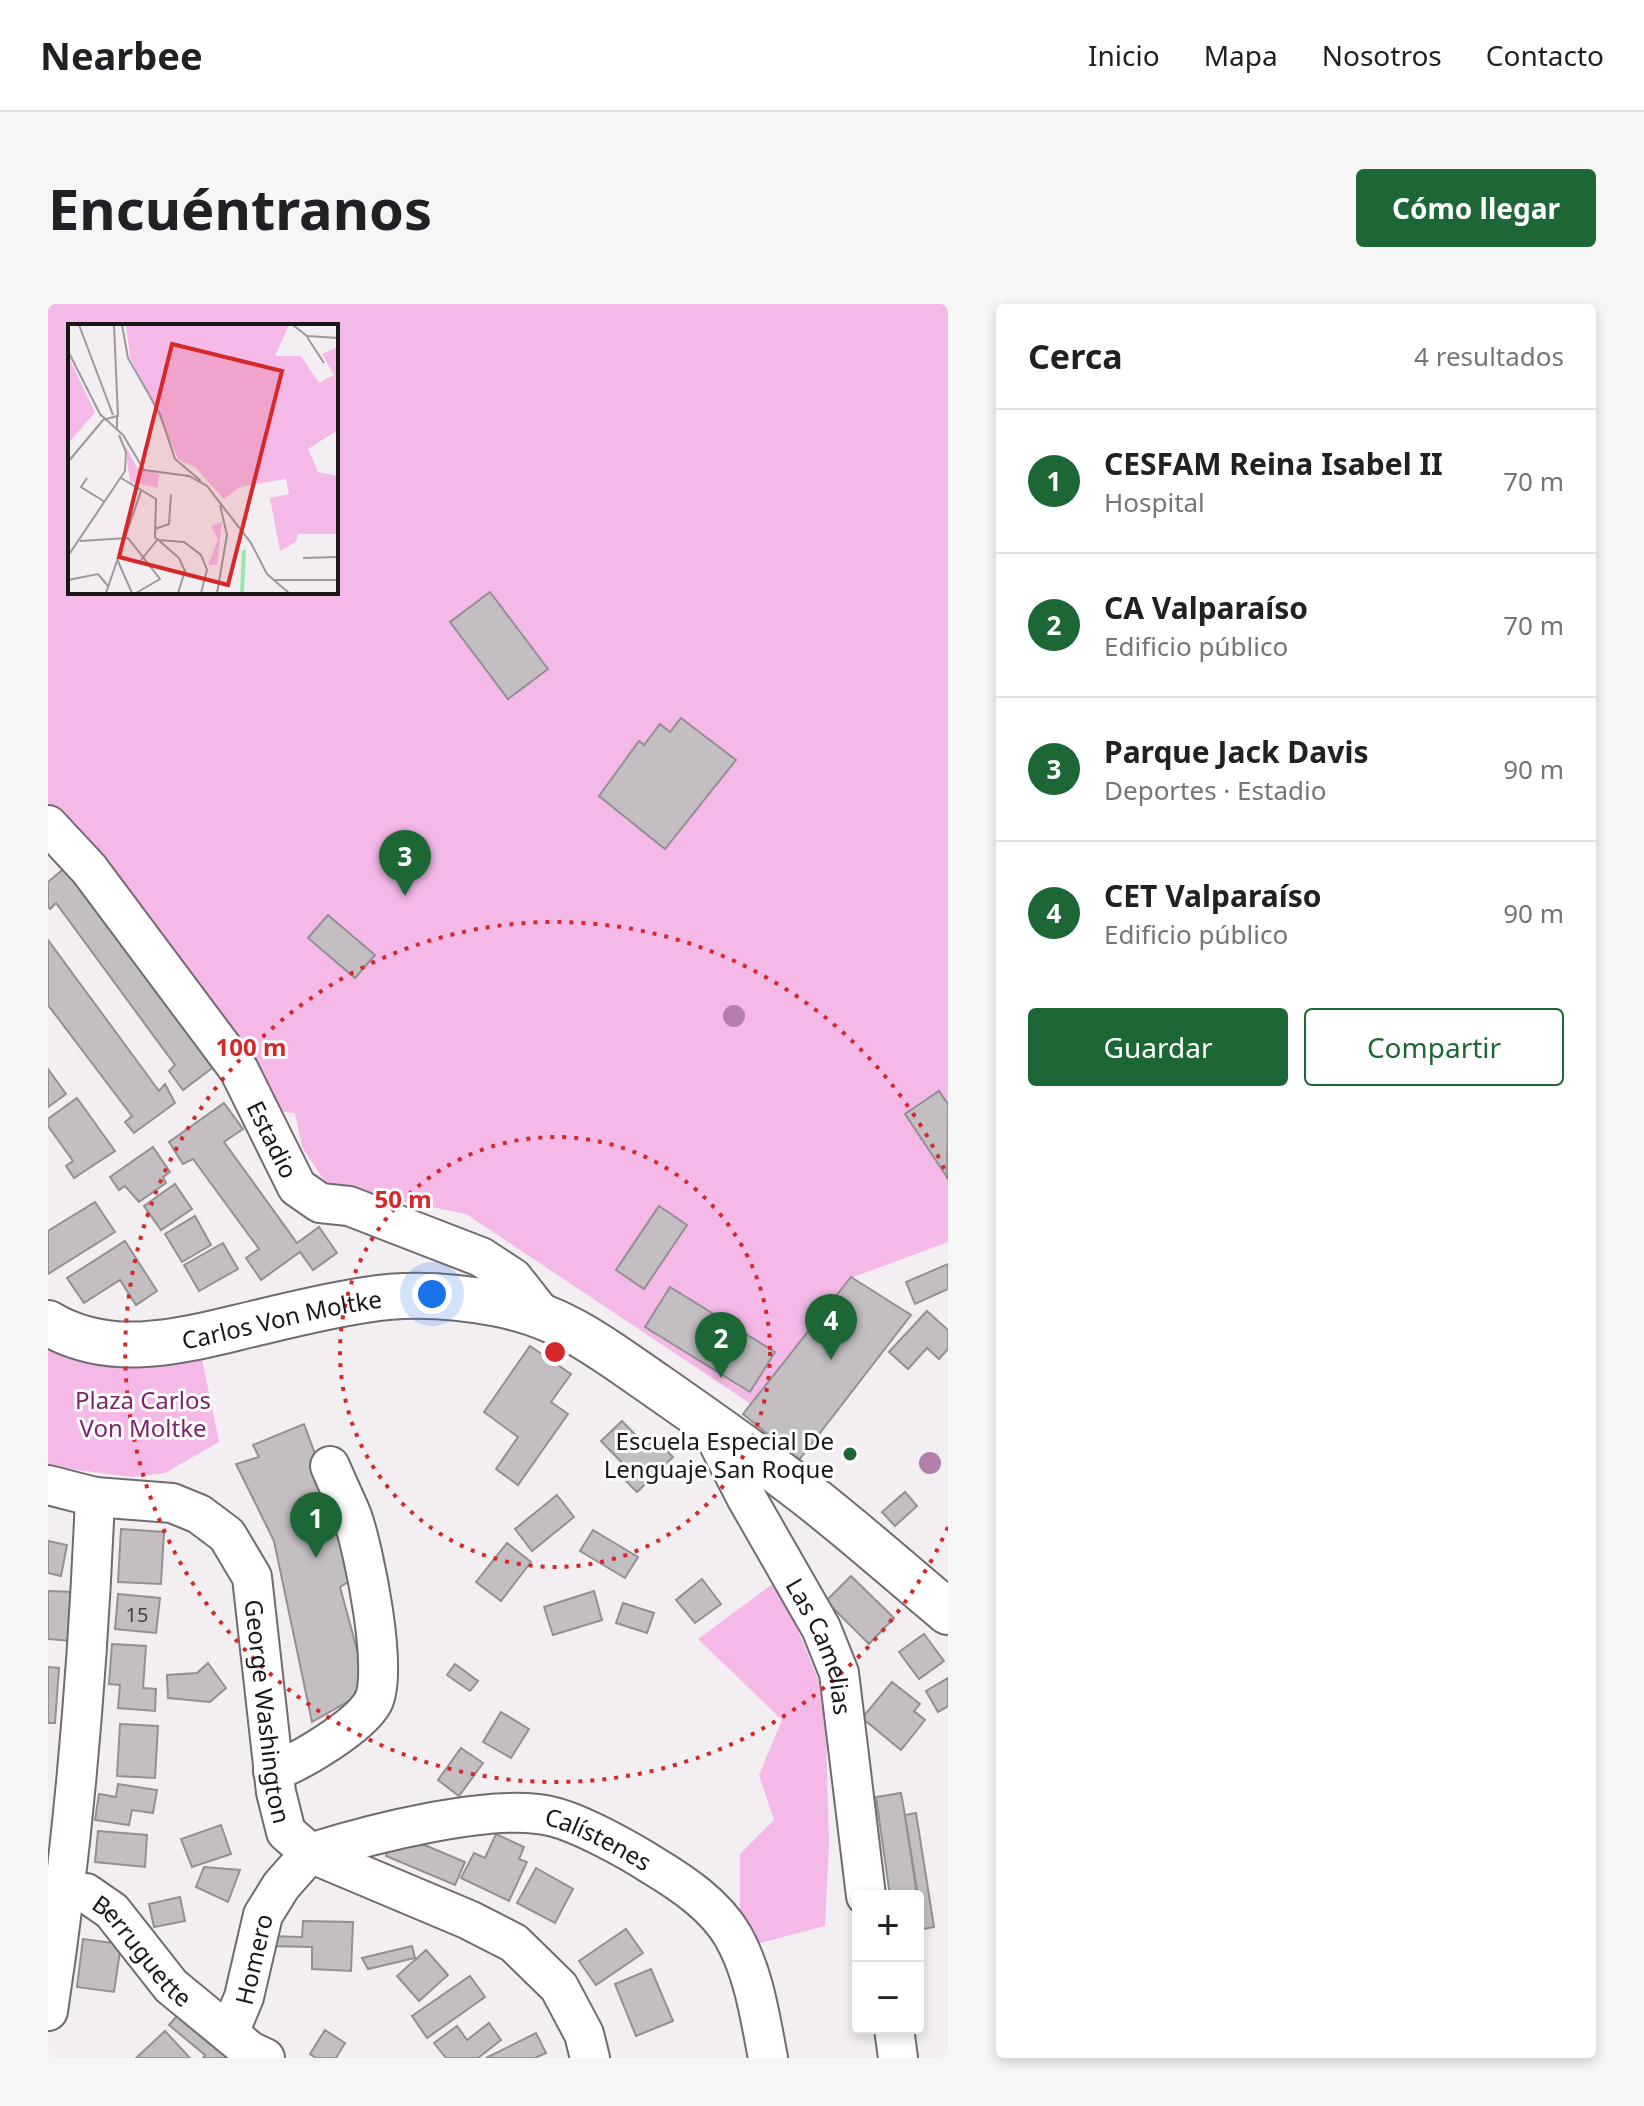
<!DOCTYPE html>
<html lang="es">
<head>
<meta charset="utf-8">
<style>
	body { margin:0; font-family:"Noto Sans",sans-serif; background:#f6f6f6; color:#202124 }
	.controls { position:absolute; right:24px; bottom:24px; display:grid; overflow:hidden; border-radius:8px; box-shadow:0 4px 12px #0003 }
	.controls button { width:72px; height:72px; display:grid; place-items:center; padding:0; border:0; border-bottom:2px solid #e0e0e0; background:#fff; color:#202124; font:40px sans-serif }
	.you { position:absolute; left:384px; top:990px; width:28px; height:28px; margin:-20px; border:6px solid #fff; border-radius:50%; background:#1a73e8; box-shadow:0 0 0 12px #1a73e833 }
	.badge { display:grid; place-items:center; width:52px; height:52px; border-radius:50%; background:#1c6735; color:#fff; font-size:26px; font-weight:700 }
	.pin { position:absolute; translate:-50% -66px; filter:drop-shadow(0 2px 4px #0008) }
	.pin::after { content:''; position:absolute; top:42px; width:28px; height:24px; background:inherit; clip-path:polygon(0 0,100% 0,50% 100%) }
	.list { margin:0; padding:0; list-style:none }
	h2 { display:flex; justify-content:space-between; align-items:center; height:104px; margin:0; padding:0 32px; font-size:34px }
	h2 small { font-size:26px; font-weight:400; color:#757577 }
	.list li { display:grid; grid-template-columns:52px 1fr auto; gap:24px; align-items:center; box-sizing:border-box; height:144px; padding:0 32px; border-top:2px solid #e0e0e0 }
	.list b { display:block; font-size:30px; white-space:nowrap }
	.list p { margin:0; font-size:26px; white-space:nowrap; color:#757577 }
	.list em { font-size:26px; font-style:normal; color:#757577 }
	.actions { display:flex; gap:16px; padding:24px 32px }
	.actions a { flex:1; padding:18px 0; border:2px solid #1c6735; border-radius:8px; text-align:center; font-size:28px; color:#1c6735 }
	.actions .main { background:#1c6735; color:#fff }
	.map { position:relative; flex:none; width:900px; height:1754px; overflow:hidden; border-radius:8px }
	header { display:flex; align-items:center; gap:48px; box-sizing:border-box; height:112px; padding:0 40px; background:#fff; border-bottom:2px solid #e0e0e0 }
	header strong { font-size:38px }
	nav { display:flex; gap:44px; margin-inline-start:auto; font-size:28px }
	.intro { display:flex; align-items:center; justify-content:space-between; box-sizing:border-box; height:192px; padding:0 48px }
	h1 { margin:0; font-size:56px }
	.button { padding:20px 36px; border-radius:8px; background:#1c6735; color:#fff; font-size:28px; font-weight:700 }
	main { display:flex; gap:48px; padding:0 48px }
	aside { flex:1; background:#fff; border-radius:8px; box-shadow:0 4px 12px #0003 }
	.map>svg:first-child { display:block }
	.green { fill:#f5b9e8; fill-rule:evenodd }
	.building { fill:#c3bec2; stroke:#948f93; stroke-width:2 }
	.lines { fill:none; stroke-linecap:round; stroke-linejoin:round }
	.minor-casing { stroke:#706b6f; stroke-width:42 }
	.major-casing { stroke:#706b6f; stroke-width:48 }
	.minor { stroke:#fff; stroke-width:38 }
	.major { stroke:#fff; stroke-width:44 }
	.tree { fill:#b17fa9 }
	.ring { fill:none; stroke:#d62828; stroke-width:4; stroke-dasharray:4 8 }
	.poi-dot { fill:#1c6735; stroke:#fffcfe; stroke-width:3 }
	.labels { text-anchor:middle; dominant-baseline:central; stroke-width:6; stroke-linejoin:round; paint-order:stroke }
	.number-label { font-size:20px; fill:#444142 }
	.street-label { font-size:24px; fill:#191718; stroke:#fffcfe }
	.park-label { font-size:24px; fill:#7b246e; stroke:#fffcfe }
	.poi-label { font-size:24px; fill:#191718; stroke:#fffcfe; text-anchor:end }
	.inset-river { fill:none; stroke:#96e7a8; stroke-width:4 }
	.inset-road { fill:none; stroke:#9c989b; stroke-width:2 }
	.view { fill:#d62828; fill-opacity:0.15; stroke:#d62828; stroke-width:4 }
	.inset-edge { fill:none; stroke:#191718; stroke-width:4 }
	.centre { fill:#d62828; stroke:#fffcfe; stroke-width:4 }
	.ring-label { font-size:24px; text-anchor:middle; font-weight:bold; fill:#d62828; stroke:#fffcfe; stroke-width:6; stroke-linejoin:round; paint-order:stroke }
</style>
</head>
<body>
<header>
<strong>Nearbee</strong>
<nav><a>Inicio</a><a>Mapa</a><a>Nosotros</a><a>Contacto</a></nav>
</header>
<div class="intro"><h1>Encuéntranos</h1><a class="button">Cómo llegar</a></div>
<main>
<div class="map">
<svg width="900" height="1754" viewBox="0 0 900 1754">
	<rect width="100%" height="100%" fill="#f3eef2"/>
	<g class="green">
		<path d="M0 0H900V938L803 974 703 1100 418 910 280 882 254 843 247 809 221 806 40 544 0 501ZM22 22H288V288H22Z"/>
		<polygon points="0,1032 150,1035 171,1138 117,1169 83,1173 0,1162"/>
		<polygon points="726,1279 741,1305 770,1375 778,1432 781,1540 777,1622 701,1642 692,1614 692,1550 726,1516 711,1471 734,1416 650,1335"/>
	</g>
	<g class="building">
		<polygon points="442,288 500,365 460,395 402,318"/>
		<polygon points="633,414 688,456 617,545 551,492 591,437 596,441 612,420 622,428"/>
		<polygon points="25,557 176,755 135,786 121,767 127,761 8,599 2,605 0,603 0,578"/>
		<polygon points="280,611 327,651 307,674 260,634"/>
		<polygon points="0,636 111,787 117,780 127,799 86,829 77,818 84,812 0,701"/>
		<polygon points="0,765 18,790 0,803"/>
		<polygon points="891,787 900,800 899,873 857,810"/>
		<polygon points="29,794 67,847 26,874 18,862 25,857 0,822 0,815"/>
		<polygon points="176,799 195,825 176,838 249,939 271,923 289,949 265,966 252,948 213,976 198,954 211,945 145,855 135,860 121,838"/>
		<polygon points="105,843 122,868 115,873 118,879 91,898 77,882 71,886 62,873"/>
		<polygon points="127,880 144,905 113,926 96,902"/>
		<polygon points="47,898 67,928 0,970 0,927"/>
		<polygon points="611,902 639,921 596,985 568,966"/>
		<polygon points="147,912 163,941 134,958 117,930"/>
		<polygon points="77,937 109,987 88,1001 72,976 36,999 19,974"/>
		<polygon points="175,939 190,965 151,987 136,961"/>
		<polygon points="900,960 900,985 867,1000 858,978"/>
		<polygon points="803,973 863,1011 751,1156 695,1110"/>
		<polygon points="622,983 727,1048 702,1088 597,1023"/>
		<polygon points="879,1007 900,1026 900,1045 891,1055 879,1044 860,1065 841,1048"/>
		<polygon points="482,1042 523,1070 503,1098 520,1110 470,1181 448,1165 470,1133 436,1108"/>
		<polygon points="574,1117 599,1143 607,1135 625,1153 589,1188 575,1174 582,1167 553,1137"/>
		<polygon points="256,1120 312,1271 292,1283 320,1386 264,1418 226,1237 188,1160 211,1153 205,1141"/>
		<polygon points="857,1188 869,1202 847,1222 834,1208"/>
		<polygon points="509,1191 526,1213 484,1247 467,1225"/>
		<polygon points="73,1225 116,1228 113,1280 70,1278"/>
		<polygon points="545,1226 590,1253 577,1274 532,1247"/>
		<polygon points="0,1237 19,1241 13,1272 0,1269"/>
		<polygon points="459,1239 483,1258 453,1297 428,1278"/>
		<polygon points="803,1272 846,1314 821,1340 778,1297"/>
		<polygon points="654,1275 673,1300 647,1319 628,1296"/>
		<polygon points="0,1287 27,1288 23,1337 0,1335"/>
		<polygon points="546,1287 554,1316 505,1331 496,1303"/>
		<polygon points="70,1290 112,1294 108,1329 67,1325"/>
		<polygon points="575,1299 606,1309 599,1329 568,1319"/>
		<polygon points="876,1330 896,1357 871,1375 851,1348"/>
		<polygon points="64,1340 98,1342 95,1384 108,1385 107,1407 70,1404 72,1381 61,1380"/>
		<polygon points="160,1359 178,1384 162,1398 120,1394 119,1371 149,1369"/>
		<polygon points="407,1360 430,1377 422,1387 399,1371"/>
		<polygon points="0,1363 11,1364 7,1419 0,1419"/>
		<polygon points="900,1374 900,1402 890,1408 878,1387"/>
		<polygon points="844,1378 872,1400 866,1407 877,1416 853,1446 814,1414"/>
		<polygon points="453,1408 481,1425 463,1454 435,1438"/>
		<polygon points="72,1420 110,1422 107,1474 69,1472"/>
		<polygon points="413,1444 435,1459 411,1492 390,1476"/>
		<polygon points="70,1480 109,1486 105,1509 84,1506 81,1521 47,1516 51,1490 68,1493"/>
		<polygon points="853,1489 857,1511 869,1592 842,1592 828,1493"/>
		<polygon points="868,1509 886,1623 870,1626 870,1592 857,1511"/>
		<polygon points="173,1521 183,1550 144,1563 133,1535"/>
		<polygon points="50,1527 99,1531 97,1563 47,1558"/>
		<polygon points="348,1529 417,1558 407,1581 338,1552"/>
		<polygon points="448,1530 476,1543 471,1555 479,1558 461,1597 413,1574 426,1549 437,1554"/>
		<polygon points="156,1563 192,1566 180,1598 148,1583"/>
		<polygon points="488,1564 525,1585 507,1619 469,1599"/>
		<polygon points="132,1593 137,1617 106,1623 101,1600"/>
		<polygon points="255,1617 305,1618 303,1667 264,1665 264,1643 221,1642 221,1632 254,1633"/>
		<polygon points="578,1625 595,1649 548,1681 531,1657"/>
		<polygon points="35,1635 73,1640 66,1688 29,1683"/>
		<polygon points="364,1642 367,1654 320,1665 314,1654"/>
		<polygon points="378,1646 400,1671 371,1697 349,1672"/>
		<polygon points="603,1665 625,1717 588,1732 567,1680"/>
		<polygon points="422,1672 437,1693 379,1734 364,1712"/>
		<polygon points="134,1706 191,1754 155,1754 157,1751 121,1721"/>
		<polygon points="441,1719 453,1736 430,1754 398,1754 386,1739 409,1722 419,1736"/>
		<polygon points="277,1726 297,1739 288,1754 268,1754 262,1750"/>
		<polygon points="117,1727 142,1754 88,1754"/>
		<polygon points="488,1729 498,1749 487,1754 438,1754"/>
	</g>
	<g class="lines">
		<g class="minor-casing">
			<g id="minor">
				<path id="s1" d="M0 521 41 565 191 766 249 883 272 899 301 902 433 953 465 974 495 1012"/>
				<path id="s2" d="M658 1115 698 1193 773 1324 791 1369 818 1592"/>
				<path id="s3" d="M0 1181 47 1193 124 1199 151 1210 179 1231 204 1273 228 1488 238 1528 262 1549 421 1616 466 1639 511 1683 536 1730 542 1754"/>
				<path d="M225 1467C251 1459 312 1422 325 1398 341 1368 316 1246 304 1212 297 1195 289 1179 282 1162"/>
				<path id="s4" d="M262 1549C320 1531 447 1497 506 1513 533 1520 579 1545 604 1561 634 1579 667 1601 685 1632 706 1669 712 1713 720 1754"/>
				<path id="s5" d="M0 1595 18 1589H38L64 1607 123 1682 202 1747 217 1754"/>
				<path d="M0 1707C26 1537 40 1365 47 1193"/>
				<polyline points="846,1724 850,1754"/>
				<path id="s6" d="M181 1729 196 1693 215 1611 233 1582 262 1549"/>
			</g>
		</g>
		<g class="major-casing">
			<g id="major">
				<path id="s7" d="M0 1019C68 1060 146 1033 217 1017 250 1009 284 1001 317 996 359 989 408 992 450 1000 517 1013 555 1045 609 1082 659 1117 708 1151 756 1188 805 1226 852 1268 900 1308"/>
			</g>
		</g>
		<use href="#minor" class="minor"/>
		<use href="#major" class="major"/>
	</g>
	<g class="tree">
		<circle cx="686" cy="712" r="11"/>
		<circle cx="882" cy="1159" r="11"/>
	</g>
	<g class="ring">
		<circle cx="507" cy="1048" r="215"/>
		<path d="M900 1223A430 430 0 1 1 900 873"/>
	</g>
	<circle class="poi-dot" cx="802" cy="1150" r="8"/>
	<g class="labels">
		<g class="number-label">
			<text x="89" y="1310">15</text>
		</g>
		<g class="street-label">
			<text stroke="none"><textPath href="#s1" startOffset="388">Estadio</textPath></text>
			<text stroke="none"><textPath href="#s7" startOffset="240">Carlos Von Moltke</textPath></text>
			<text stroke="none"><textPath href="#s2" startOffset="256">Las Camelias</textPath></text>
			<text stroke="none"><textPath href="#s3" startOffset="374">George Washington</textPath></text>
			<text stroke="none"><textPath href="#s4" startOffset="298">Calístenes</textPath></text>
			<text stroke="none"><textPath href="#s5" startOffset="120">Berruguette</textPath></text>
			<text stroke="none"><textPath href="#s6" startOffset="78">Homero</textPath></text>
		</g>
		<g class="park-label">
			<text x="95" y="1095">Plaza Carlos<tspan x="95" dy="28">Von Moltke</tspan></text>
		</g>
		<g class="poi-label">
			<text x="786" y="1136">Escuela Especial De<tspan x="786" dy="28">Lenguaje San Roque</tspan></text>
		</g>
	</g>
	<g transform="translate(20 20)">
		<rect width="270" height="270" fill="#f3eef2"/>
		<path d="M58 1H221L207 32H233L251 59 266 51 254 30 270 23V106L240 125 250 148 270 152V210H230L228 218 212 227 202 174 221 170 218 155 172 163 156 175 127 143 111 136 62 33ZM0 32 27 88 0 120ZM57 121 69 143 91 150 90 164 62 158ZM154 198 149 241H140L150 215 143 202Z" fill="#f5b9e8"/>
		<path class="inset-river" d="M174 269 176 226"/>
		<path class="inset-road" d="M11 1 45 91M46 1 50 93M54 1 60 34 92 90 107 135 133 157M225 1 239 12 270 14M239 13 256 39M0 27 33 92M32 90 55 111 76 146 121 152 139 162 183 219 199 250 221 269M35 96 49 92V105M0 138 35 96M19 154 13 163 37 178M53 154 88 175 87 213 111 234 117 247 110 269M87 205 101 200 103 170M90 216 116 218 133 231 139 246 133 269M12 217 60 214 92 255 68 269M0 232 57 147 58 128 51 111M235 234 270 233M49 235 64 269M73 236 89 216M0 256 30 250 40 262M207 256H270M38 269 73 167M149 269 159 211 152 181"/>
		<path class="view" d="M104 20 214 47 160 261 51 233Z"/>
		<rect width="270" height="270" class="inset-edge"/>
	</g>
	<circle cx="507" cy="1048" r="12" class="centre"/>
	<g class="ring-label">
		<text x="203" y="752">100 m</text>
		<text x="355" y="904">50 m</text>
	</g>
</svg>
<div class="controls">
<button>+</button>
<button>−</button>
</div>
<div class="you"></div>
<div class="pin badge" style="left:268px;top:1254px">1</div>
<div class="pin badge" style="left:673px;top:1074px">2</div>
<div class="pin badge" style="left:357px;top:592px">3</div>
<div class="pin badge" style="left:783px;top:1056px">4</div>
</div>
<aside>
<h2>Cerca<small>4 resultados</small></h2>
<ul class="list">
<li><span class="badge">1</span><div><b>CESFAM Reina Isabel II</b><p>Hospital</p></div><em>70 m</em></li>
<li><span class="badge">2</span><div><b>CA Valparaíso</b><p>Edificio público</p></div><em>70 m</em></li>
<li><span class="badge">3</span><div><b>Parque Jack Davis</b><p>Deportes · Estadio</p></div><em>90 m</em></li>
<li><span class="badge">4</span><div><b>CET Valparaíso</b><p>Edificio público</p></div><em>90 m</em></li>
</ul>
<div class="actions"><a class="main">Guardar</a><a>Compartir</a></div>
</aside>
</main>
</body>
</html>
